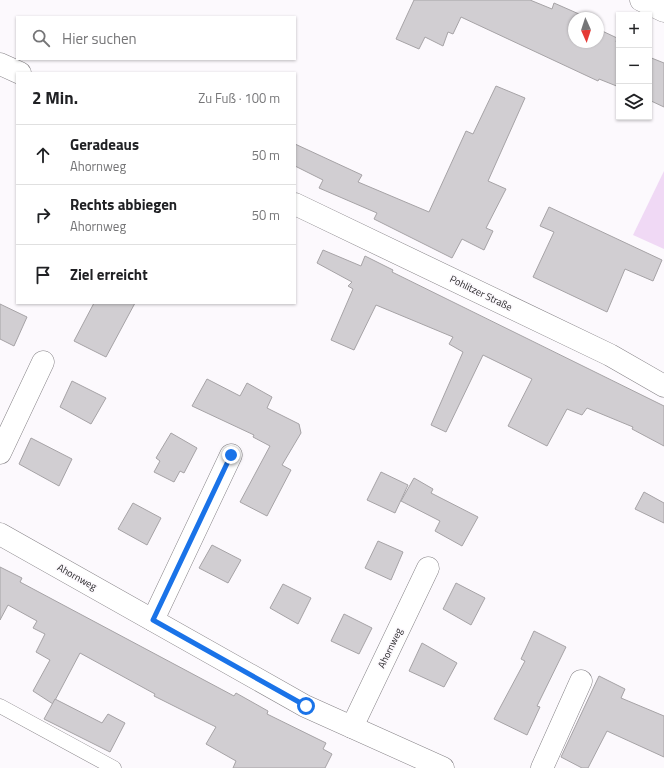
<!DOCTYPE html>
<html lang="de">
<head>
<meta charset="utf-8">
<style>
	body { margin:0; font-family:"Titillium Web",sans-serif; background:#f6f6f6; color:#202124 }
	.controls { position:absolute; right:12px; top:12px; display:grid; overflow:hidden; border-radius:0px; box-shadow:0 1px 3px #0004 }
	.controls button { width:36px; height:36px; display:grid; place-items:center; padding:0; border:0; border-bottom:1px solid #e0e0e0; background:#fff; color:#202124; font:20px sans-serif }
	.compass { position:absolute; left:568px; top:12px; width:36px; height:36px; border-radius:50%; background:#fff; box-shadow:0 1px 3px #0004; rotate:177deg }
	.stop { position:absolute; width:12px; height:12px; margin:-9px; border:3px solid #1a73e8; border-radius:50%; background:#fff }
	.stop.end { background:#1a73e8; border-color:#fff; box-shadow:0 1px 4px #0008 }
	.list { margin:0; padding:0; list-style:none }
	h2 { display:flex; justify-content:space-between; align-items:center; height:52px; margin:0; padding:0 16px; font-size:17px }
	h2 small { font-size:13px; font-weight:400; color:#757577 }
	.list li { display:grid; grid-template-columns:26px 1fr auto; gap:12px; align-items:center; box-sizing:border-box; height:60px; padding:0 16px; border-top:1px solid #e0e0e0 }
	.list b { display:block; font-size:15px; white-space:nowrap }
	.list p { margin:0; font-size:13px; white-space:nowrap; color:#757577 }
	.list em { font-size:13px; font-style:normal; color:#757577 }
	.icon { flex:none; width:22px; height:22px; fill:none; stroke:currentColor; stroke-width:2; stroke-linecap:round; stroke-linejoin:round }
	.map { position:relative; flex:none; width:664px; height:768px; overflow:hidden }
	.search { position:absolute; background:#fff; box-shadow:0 1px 3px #0004; left:16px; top:16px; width:280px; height:44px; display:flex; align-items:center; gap:10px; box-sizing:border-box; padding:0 14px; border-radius:0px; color:#757577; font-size:15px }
	.panel { position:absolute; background:#fff; box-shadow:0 1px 3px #0004; left:16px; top:72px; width:280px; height:232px; border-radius:0px }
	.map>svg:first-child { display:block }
	.green { fill:#f0d9f5 }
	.building { fill:#d1ced2; stroke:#a6a3a6 }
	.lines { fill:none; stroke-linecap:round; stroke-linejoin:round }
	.service-casing { stroke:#868387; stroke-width:15 }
	.minor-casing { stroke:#868387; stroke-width:23 }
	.tertiary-casing { stroke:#868387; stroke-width:23 }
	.service { stroke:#fff; stroke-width:14 }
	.minor { stroke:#fff; stroke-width:22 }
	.tertiary { stroke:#fff; stroke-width:22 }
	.route { stroke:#1a73e8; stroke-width:5 }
	.labels { text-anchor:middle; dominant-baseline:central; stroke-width:3; stroke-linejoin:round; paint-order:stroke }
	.street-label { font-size:10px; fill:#2d2c2e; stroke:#fcf9fd }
</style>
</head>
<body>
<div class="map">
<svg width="664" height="768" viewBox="0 0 664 768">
	<rect width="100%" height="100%" fill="#fcf9fd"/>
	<polygon class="green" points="664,171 664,249 633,235"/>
	<g class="building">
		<polygon points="414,0 530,0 552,9 554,3 579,14 577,18 574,18 574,42 598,42 598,29 617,38 616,42 619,43 619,87 599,79 598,81 461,17 453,34 448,32 443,46 425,37 419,49 396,39"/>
		<polygon points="649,57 664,63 664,107 649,100"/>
		<polygon points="496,86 525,98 488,181 506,189 486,228 493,231 484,250 462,239 452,258 374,219 377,213 319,188 323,180 295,166 295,144 362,175 358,182 429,212 466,131 473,134"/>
		<polygon points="549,207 662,260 653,281 625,269 607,312 533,277 554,232 540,226"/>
		<polygon points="323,250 361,266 365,256 393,270 392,272 664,406 664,446 632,429 633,427 587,408 582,415 567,409 547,446 508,426 532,379 483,355 446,432 431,425 463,352 449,344 453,337 376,305 354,350 331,340 353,289 348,286 352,282 317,263"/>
		<polygon points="94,303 135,303 106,357 74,341"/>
		<polygon points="0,304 27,317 14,346 0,339"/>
		<polygon points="207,379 240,396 247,383 272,397 267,408 299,424 301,433 282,465 291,470 267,516 240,502 270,446 253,437 254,435 192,406"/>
		<polygon points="72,381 106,398 91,424 60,407"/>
		<polygon points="171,433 197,448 184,473 180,471 174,482 154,472 160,461 156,458"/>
		<polygon points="31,438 72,459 59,486 19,464"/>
		<polygon points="381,472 408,485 395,513 367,500"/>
		<polygon points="414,478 433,489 431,493 478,517 462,546 435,531 440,521 401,501"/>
		<polygon points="644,492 664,503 664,523 635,509"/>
		<polygon points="133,503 161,518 147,545 118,529"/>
		<polygon points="378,541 403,552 391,580 365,568"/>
		<polygon points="212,545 241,560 228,583 199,568"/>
		<polygon points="0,567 22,578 20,582 234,696 236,693 268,711 267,714 326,743 323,749 332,754 325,768 233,768 236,761 206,744 216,727 154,696 155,694 80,653 53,704 33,691 50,660 36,652 45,634 33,628 37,621 8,605 0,620"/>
		<polygon points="456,583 485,598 471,625 443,609"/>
		<polygon points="283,584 311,598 298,624 270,608"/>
		<polygon points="344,614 372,628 359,654 331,641"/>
		<polygon points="534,631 566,647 537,706 540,707 527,735 494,719 525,661 521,659"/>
		<polygon points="422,643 457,663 444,687 409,671"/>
		<polygon points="599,676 625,689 621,698 664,716 664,757 607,731 588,768 582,768 561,757"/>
		<polygon points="55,699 102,723 108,714 125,723 110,752 44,719"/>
	</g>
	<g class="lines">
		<g class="service-casing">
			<polyline id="service" points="0,706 114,768"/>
		</g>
		<g class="minor-casing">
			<g id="minor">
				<polyline points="0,64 20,73"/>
				<polyline points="295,204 610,355 664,386"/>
				<polyline points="0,453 43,362"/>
				<polyline points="0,534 305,706 443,768"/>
				<polyline points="153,620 231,455"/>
				<polyline points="352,727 428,568"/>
				<polyline points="542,768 581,681"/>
			</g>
		</g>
		<g class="tertiary-casing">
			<polyline id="tertiary" points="641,0 664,11"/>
		</g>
		<use href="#service" class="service"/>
		<use href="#minor" class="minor"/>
		<use href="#tertiary" class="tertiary"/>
	</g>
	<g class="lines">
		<polyline class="route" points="231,455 153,620 306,706"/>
	</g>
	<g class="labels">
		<g class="street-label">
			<text transform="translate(481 293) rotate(26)">Pohlitzer Straße</text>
			<text transform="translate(77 577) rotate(29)">Ahornweg</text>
			<text transform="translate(390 648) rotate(-64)">Ahornweg</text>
		</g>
	</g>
</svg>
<div class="controls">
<button>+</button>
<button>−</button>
<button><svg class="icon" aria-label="layers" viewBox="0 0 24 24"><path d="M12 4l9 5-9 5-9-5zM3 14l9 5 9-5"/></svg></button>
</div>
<svg class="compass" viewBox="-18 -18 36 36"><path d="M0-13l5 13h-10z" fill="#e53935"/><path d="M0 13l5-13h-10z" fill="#757577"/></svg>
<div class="stop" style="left:306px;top:706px"></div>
<div class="stop end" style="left:231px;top:455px"></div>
<div class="search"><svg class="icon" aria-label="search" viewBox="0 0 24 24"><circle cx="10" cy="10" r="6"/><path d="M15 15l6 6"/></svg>Hier suchen</div>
<section class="panel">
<h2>2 Min.<small>Zu Fuß · 100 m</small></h2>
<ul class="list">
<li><svg class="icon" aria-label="ahead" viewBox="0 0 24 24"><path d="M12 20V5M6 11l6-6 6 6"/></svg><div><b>Geradeaus</b><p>Ahornweg</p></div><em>50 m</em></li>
<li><svg class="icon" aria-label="right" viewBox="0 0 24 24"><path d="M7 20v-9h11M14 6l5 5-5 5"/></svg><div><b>Rechts abbiegen</b><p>Ahornweg</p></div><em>50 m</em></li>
<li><svg class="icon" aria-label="arrive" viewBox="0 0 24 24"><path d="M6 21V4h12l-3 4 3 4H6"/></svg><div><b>Ziel erreicht</b></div></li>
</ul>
</section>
</div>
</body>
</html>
